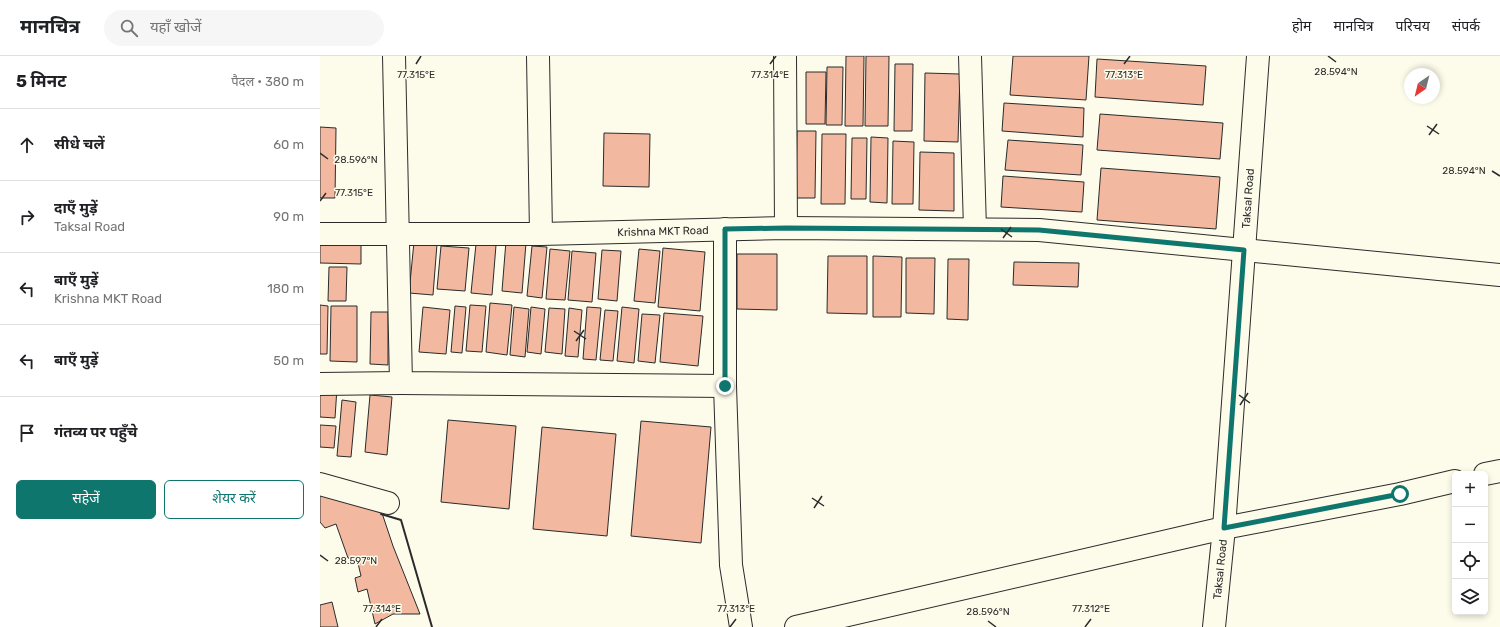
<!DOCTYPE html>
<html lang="hi">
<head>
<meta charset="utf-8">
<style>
	body { margin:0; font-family:Rubik,"Noto Sans Devanagari",sans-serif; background:#f6f6f6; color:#202124 }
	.controls { position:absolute; right:12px; bottom:12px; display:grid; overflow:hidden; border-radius:6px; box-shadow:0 2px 6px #0003 }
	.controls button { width:36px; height:36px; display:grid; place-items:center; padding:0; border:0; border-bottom:1px solid #e0e0e0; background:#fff; color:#202124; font:20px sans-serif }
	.compass { position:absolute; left:1084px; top:12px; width:36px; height:36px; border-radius:50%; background:#fff; box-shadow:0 2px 6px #0003; rotate:215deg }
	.stop { position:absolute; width:12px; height:12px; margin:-9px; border:3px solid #0f766e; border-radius:50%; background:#fff }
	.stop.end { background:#0f766e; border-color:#fff; box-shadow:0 1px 4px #0008 }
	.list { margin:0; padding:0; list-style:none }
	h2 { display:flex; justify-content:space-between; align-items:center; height:52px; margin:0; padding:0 16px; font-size:17px }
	h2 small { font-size:13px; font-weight:400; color:#757577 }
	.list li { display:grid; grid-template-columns:26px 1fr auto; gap:12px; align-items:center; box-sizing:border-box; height:72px; padding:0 16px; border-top:1px solid #e0e0e0 }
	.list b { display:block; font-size:15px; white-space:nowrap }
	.list p { margin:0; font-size:13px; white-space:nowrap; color:#757577 }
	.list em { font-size:13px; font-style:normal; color:#757577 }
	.actions { display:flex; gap:8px; padding:12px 16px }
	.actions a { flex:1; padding:9px 0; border:1px solid #0f766e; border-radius:6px; text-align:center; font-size:14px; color:#0f766e }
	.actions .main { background:#0f766e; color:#fff }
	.icon { flex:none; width:22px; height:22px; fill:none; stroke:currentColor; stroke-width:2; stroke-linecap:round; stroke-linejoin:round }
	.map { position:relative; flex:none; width:1180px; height:571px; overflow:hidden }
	header { display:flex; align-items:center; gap:24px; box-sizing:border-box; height:56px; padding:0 20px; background:#fff; border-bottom:1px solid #e0e0e0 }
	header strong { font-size:19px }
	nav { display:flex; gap:22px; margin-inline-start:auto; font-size:14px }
	.search { width:280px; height:36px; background:#f6f6f6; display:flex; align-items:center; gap:10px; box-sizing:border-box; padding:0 14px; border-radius:22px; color:#757577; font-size:15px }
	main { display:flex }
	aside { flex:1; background:#fff }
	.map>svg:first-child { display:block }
	.building { fill:#f2b8a0; stroke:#2b2b2b }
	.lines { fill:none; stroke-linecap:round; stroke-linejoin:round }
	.minor-casing { stroke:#2b2b2b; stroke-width:24 }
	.minor { stroke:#fdfbea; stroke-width:22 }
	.wall { stroke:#2b2b2b; stroke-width:2 }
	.route { stroke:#0f766e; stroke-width:5 }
	.ticks { fill:none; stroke:#2b2b2b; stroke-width:1.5 }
	.labels { text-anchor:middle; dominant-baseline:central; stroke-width:3; stroke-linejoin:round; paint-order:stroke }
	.street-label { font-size:11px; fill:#2b2b2b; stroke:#fdfbea }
	.ticks-label { font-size:10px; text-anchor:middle; fill:#2b2b2b; stroke:#fdfbea; stroke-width:3; stroke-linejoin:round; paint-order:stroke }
</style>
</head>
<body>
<header>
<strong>मानचित्र</strong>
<div class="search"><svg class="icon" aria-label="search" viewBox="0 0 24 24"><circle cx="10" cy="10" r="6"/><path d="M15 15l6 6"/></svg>यहाँ खोजें</div>
<nav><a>होम</a><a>मानचित्र</a><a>परिचय</a><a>संपर्क</a></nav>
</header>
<main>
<aside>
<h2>5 मिनट<small>पैदल · 380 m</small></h2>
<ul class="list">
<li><svg class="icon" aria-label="ahead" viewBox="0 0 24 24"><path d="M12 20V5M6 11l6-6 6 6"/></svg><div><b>सीधे चलें</b></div><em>60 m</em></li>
<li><svg class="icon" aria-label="right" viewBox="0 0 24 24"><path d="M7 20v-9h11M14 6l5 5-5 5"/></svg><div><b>दाएँ मुड़ें</b><p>Taksal Road</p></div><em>90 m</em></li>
<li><svg class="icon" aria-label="left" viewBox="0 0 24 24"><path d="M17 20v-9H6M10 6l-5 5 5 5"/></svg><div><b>बाएँ मुड़ें</b><p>Krishna MKT Road</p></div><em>180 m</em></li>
<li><svg class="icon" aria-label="left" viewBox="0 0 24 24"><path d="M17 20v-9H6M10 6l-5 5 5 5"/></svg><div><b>बाएँ मुड़ें</b></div><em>50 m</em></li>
<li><svg class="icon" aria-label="arrive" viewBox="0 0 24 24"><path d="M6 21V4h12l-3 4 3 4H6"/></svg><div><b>गंतव्य पर पहुँचे</b></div></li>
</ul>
<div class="actions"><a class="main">सहेजें</a><a>शेयर करें</a></div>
</aside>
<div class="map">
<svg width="1180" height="571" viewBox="0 0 1180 571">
	<rect width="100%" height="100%" fill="#fdfbea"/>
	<g class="building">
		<polygon points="526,0 544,0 543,70 525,70"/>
		<polygon points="546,0 569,0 568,70 545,70"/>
		<polygon points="693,0 769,0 766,44 690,39"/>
		<polygon points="777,3 886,10 883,49 775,41"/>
		<polygon points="575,8 593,8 592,75 574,75"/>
		<polygon points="507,11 523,11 522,69 506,69"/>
		<polygon points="486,16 506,16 505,68 486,68"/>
		<polygon points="605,17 640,18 638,86 604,85"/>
		<polygon points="684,47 764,52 763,81 682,75"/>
		<polygon points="780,58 903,67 900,103 777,94"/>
		<polygon points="0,71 16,72 15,142 0,142"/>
		<polygon points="477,75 496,75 495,142 476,142"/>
		<polygon points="284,77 330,78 329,131 283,130"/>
		<polygon points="502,78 526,78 525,148 501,148"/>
		<polygon points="551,81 568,82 567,147 550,146"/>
		<polygon points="532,82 547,82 546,143 531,143"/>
		<polygon points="688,84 763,89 761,119 685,114"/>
		<polygon points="573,85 594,86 593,148 572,148"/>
		<polygon points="600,96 634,97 634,155 599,154"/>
		<polygon points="781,112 900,121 896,173 777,164"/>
		<polygon points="683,120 764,126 762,156 681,151"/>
		<polygon points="0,183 41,183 41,208 0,207"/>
		<polygon points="186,185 206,187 202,237 182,235"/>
		<polygon points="94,186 117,188 113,239 89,237"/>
		<polygon points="156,188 176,189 172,239 151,237"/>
		<polygon points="121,190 149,192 145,235 117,233"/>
		<polygon points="212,190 227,191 222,242 207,240"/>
		<polygon points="343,192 385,196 380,255 338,251"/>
		<polygon points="230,193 250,195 245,244 226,243"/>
		<polygon points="319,193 340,195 335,247 314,245"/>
		<polygon points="282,194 301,195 297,245 278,243"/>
		<polygon points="252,195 276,197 272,246 248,244"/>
		<polygon points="417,198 457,198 457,254 417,253"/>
		<polygon points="508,200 547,200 547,258 507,257"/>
		<polygon points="553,200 582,201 581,261 553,261"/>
		<polygon points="586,202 615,202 614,258 586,257"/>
		<polygon points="628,203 649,203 648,264 627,263"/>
		<polygon points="694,206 759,207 758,231 693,229"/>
		<polygon points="9,211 27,211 26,245 8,245"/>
		<polygon points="170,247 192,249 187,299 166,296"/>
		<polygon points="0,249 8,250 7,298 0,298"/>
		<polygon points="150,249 166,250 162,296 146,295"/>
		<polygon points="11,250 37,250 37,306 10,305"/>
		<polygon points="135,250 146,251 142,297 131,296"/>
		<polygon points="103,251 130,254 126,298 99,296"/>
		<polygon points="194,251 209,253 205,301 190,299"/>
		<polygon points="211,251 225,253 221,298 207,296"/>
		<polygon points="267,251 281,252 276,304 263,303"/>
		<polygon points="302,251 319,253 314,307 297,305"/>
		<polygon points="229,252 245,253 242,298 225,296"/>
		<polygon points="249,252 262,254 258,301 245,300"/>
		<polygon points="285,254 298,255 293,305 280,304"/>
		<polygon points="51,256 68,256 68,309 50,308"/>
		<polygon points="344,257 383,260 378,310 340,306"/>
		<polygon points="322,258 340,259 335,307 318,305"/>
		<polygon points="0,331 17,332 15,362 0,361"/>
		<polygon points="50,339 72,341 67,399 45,396"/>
		<polygon points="22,344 36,346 31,401 17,400"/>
		<polygon points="128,364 196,370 189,453 121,446"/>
		<polygon points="321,365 391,371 381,487 311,480"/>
		<polygon points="0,369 16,370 14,392 0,391"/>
		<polygon points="222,371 296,378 287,480 213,473"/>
		<polygon points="0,436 62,457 73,490 100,558 73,558 55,568 47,533 38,536 35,522 41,520 37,503 28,502 16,468 5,472 0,466"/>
		<polygon points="12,546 18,571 0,571 0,549"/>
	</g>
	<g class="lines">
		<g class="minor-casing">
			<g id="minor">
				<polyline points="74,0 81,327 405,330"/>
				<polyline points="218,0 221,178"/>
				<polyline points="465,0 466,172"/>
				<polyline points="650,0 655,173"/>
				<polyline points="405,173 405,330 411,509 421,571"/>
				<path id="s1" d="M0 178H221L466 172 719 174 1180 219"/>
				<polyline points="0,328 81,327"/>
				<polyline points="1165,418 1180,415"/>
				<polyline points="0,428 68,447"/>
				<polyline points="476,571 904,472 1080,438 1135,425"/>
				<path id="s2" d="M894 571 904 472 938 0"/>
			</g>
		</g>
		<use href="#minor" class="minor"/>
		<polyline class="wall" points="61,458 81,464 112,571"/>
	</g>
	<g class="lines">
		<polyline class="route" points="405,330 405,173 466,172 719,174 924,194 904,472 1080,438"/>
	</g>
	<path class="ticks" d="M1008 0 1016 6M96 8 101 0M450 8 456 0M804 8 810 0M1107 70 1119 78M1109 79 1117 68M0 97 8 103M1172 115 1180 120M0 145 6 137M681 173 692 181M683 182 691 171M254 275 266 283M256 285 264 274M919 339 930 347M920 349 928 337M492 442 504 450M494 452 502 440M0 499 8 505M668 565 676 571M56 571 62 563M410 571 416 563M765 571 771 563"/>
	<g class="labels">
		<g class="street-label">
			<text stroke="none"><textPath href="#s2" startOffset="430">Taksal Road</textPath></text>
			<text stroke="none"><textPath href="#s1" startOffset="343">Krishna MKT Road</textPath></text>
			<text stroke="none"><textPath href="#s2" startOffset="58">Taksal Road</textPath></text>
		</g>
	</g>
	<g class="ticks-label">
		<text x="1016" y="19">28.594°N</text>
		<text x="96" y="22">77.315°E</text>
		<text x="450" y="22">77.314°E</text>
		<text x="804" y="22">77.313°E</text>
		<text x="36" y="107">28.596°N</text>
		<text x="1144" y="118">28.594°N</text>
		<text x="34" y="140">77.315°E</text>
		<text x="36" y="508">28.597°N</text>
		<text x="62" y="556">77.314°E</text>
		<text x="416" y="556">77.313°E</text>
		<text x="771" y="556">77.312°E</text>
		<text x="668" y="559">28.596°N</text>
	</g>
</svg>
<div class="controls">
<button>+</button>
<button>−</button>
<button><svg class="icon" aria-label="locate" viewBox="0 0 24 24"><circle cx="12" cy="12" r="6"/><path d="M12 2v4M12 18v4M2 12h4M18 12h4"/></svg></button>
<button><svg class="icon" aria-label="layers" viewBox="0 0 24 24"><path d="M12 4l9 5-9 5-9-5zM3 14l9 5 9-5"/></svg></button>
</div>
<svg class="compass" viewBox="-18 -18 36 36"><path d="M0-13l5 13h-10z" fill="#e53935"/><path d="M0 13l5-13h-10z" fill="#757577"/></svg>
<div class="stop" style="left:1080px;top:438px"></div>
<div class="stop end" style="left:405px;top:330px"></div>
</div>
</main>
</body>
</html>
